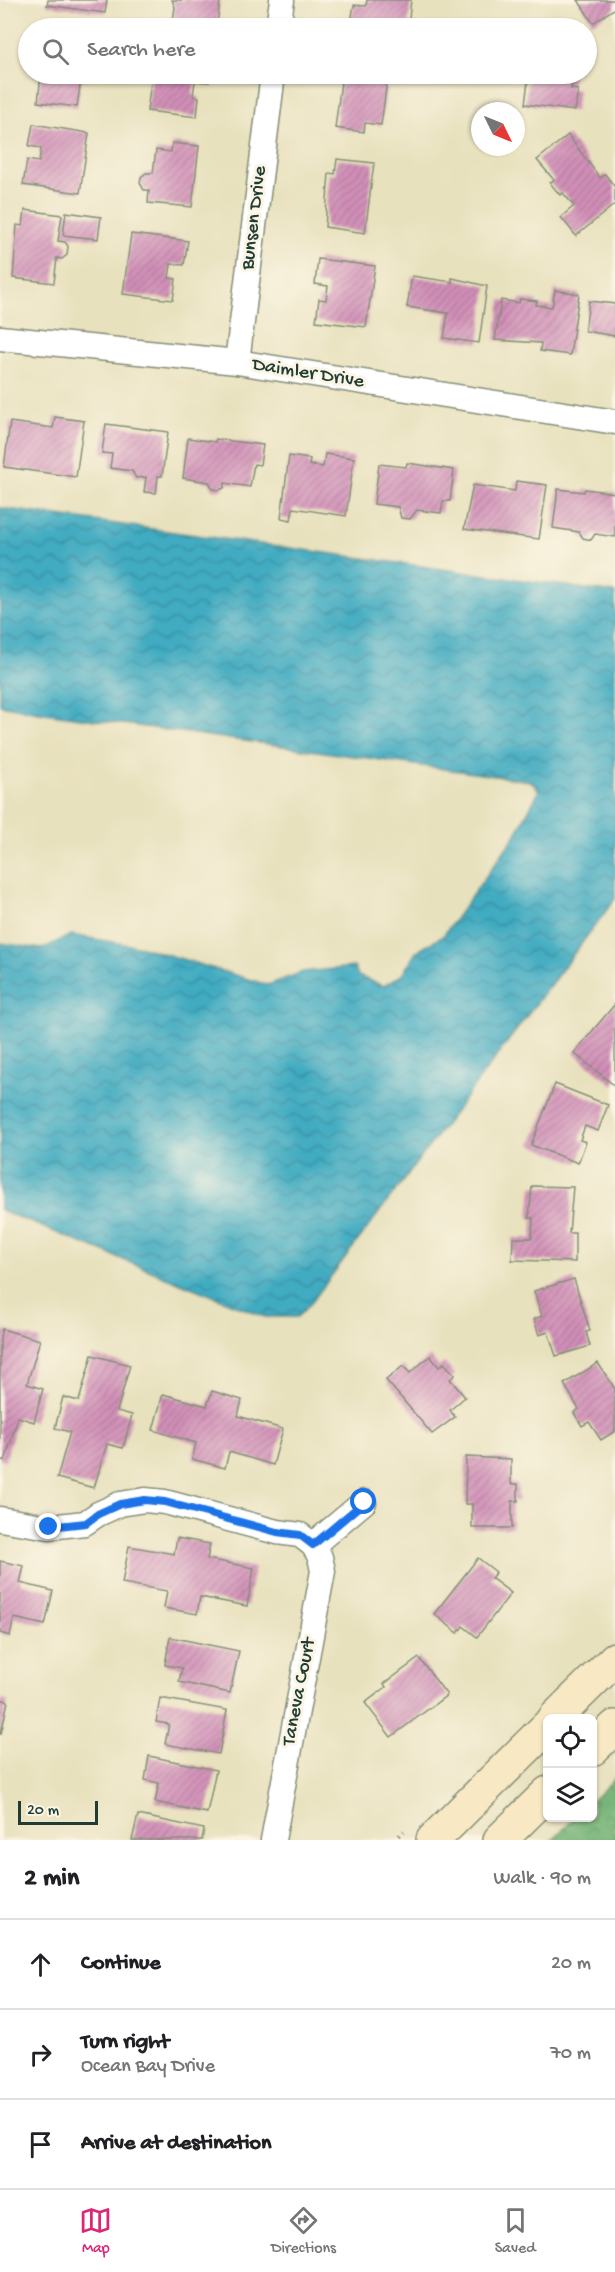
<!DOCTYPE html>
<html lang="en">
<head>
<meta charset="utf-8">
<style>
	body { margin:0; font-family:"Gochi Hand",sans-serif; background:#f6f6f6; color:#202124 }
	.controls { position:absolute; right:18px; bottom:18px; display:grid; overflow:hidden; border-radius:9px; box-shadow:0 2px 4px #0004 }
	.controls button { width:54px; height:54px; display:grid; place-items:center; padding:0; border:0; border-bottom:2px solid #e0e0e0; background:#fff; color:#202124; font:30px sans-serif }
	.compass { position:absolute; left:471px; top:102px; width:54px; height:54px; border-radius:50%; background:#fff; box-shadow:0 2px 4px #0004; rotate:133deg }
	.scale { position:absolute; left:18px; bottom:15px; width:80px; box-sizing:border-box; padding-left:6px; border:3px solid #1f3d34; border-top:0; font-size:16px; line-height:21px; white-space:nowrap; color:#1f3d34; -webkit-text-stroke:4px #fcf5e5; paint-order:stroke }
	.stop { position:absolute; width:18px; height:18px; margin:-14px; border:4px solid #1a73e8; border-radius:50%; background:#fff }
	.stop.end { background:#1a73e8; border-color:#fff; box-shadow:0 2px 6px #0008 }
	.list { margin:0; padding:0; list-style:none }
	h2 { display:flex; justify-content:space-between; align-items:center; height:78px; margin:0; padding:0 24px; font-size:26px }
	h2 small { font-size:20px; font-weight:400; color:#757577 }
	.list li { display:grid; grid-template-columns:39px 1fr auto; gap:18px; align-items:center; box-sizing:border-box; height:90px; padding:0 24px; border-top:2px solid #e0e0e0 }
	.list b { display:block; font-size:22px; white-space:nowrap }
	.list p { margin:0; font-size:20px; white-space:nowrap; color:#757577 }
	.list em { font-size:20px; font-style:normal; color:#757577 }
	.icon { flex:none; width:33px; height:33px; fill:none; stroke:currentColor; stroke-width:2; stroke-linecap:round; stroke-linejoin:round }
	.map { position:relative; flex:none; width:615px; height:1840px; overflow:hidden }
	.search { position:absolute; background:#fff; box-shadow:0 2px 4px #0004; left:18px; right:18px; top:18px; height:66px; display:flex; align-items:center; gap:15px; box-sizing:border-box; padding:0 21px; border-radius:33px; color:#757577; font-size:22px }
	.sheet { height:348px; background:#fff }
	nav { display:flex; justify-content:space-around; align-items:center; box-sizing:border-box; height:84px; border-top:2px solid #e0e0e0; background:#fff; font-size:16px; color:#757577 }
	nav a { display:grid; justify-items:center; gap:3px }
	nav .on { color:#db2777 }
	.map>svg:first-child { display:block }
	.forest { fill:url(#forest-crowns); stroke:#487854; stroke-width:1.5 }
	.water { fill:url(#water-waves); stroke:#30747a; stroke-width:1.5 }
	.building { fill:url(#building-hatch) }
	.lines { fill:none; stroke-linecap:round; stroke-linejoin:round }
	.street-casing { stroke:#848f78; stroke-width:27 }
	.secondary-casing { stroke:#848f78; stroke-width:36 }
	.path { stroke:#848f78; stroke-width:4; stroke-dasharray:1.5 4.5; stroke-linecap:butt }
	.street { stroke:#fff; stroke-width:24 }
	.secondary { stroke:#f8e8c3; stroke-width:33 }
	.route { stroke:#1a73e8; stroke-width:8 }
	.labels { text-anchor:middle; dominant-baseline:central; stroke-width:6; stroke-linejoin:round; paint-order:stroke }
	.street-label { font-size:20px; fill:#1f3d34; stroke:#fcf5e5 }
</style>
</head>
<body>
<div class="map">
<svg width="615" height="1840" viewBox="0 0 615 1840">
	<defs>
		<pattern id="forest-crowns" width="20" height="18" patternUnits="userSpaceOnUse" patternTransform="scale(1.5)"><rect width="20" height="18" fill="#72b274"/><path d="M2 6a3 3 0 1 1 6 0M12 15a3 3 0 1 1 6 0" fill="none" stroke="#5d9260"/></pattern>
		<pattern id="water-waves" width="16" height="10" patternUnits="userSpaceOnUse" patternTransform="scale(1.5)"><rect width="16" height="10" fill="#41abc1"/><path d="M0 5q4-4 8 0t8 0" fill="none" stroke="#368c9e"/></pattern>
		<pattern id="building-hatch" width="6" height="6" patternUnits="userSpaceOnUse" patternTransform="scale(1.5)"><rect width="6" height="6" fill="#d28fb8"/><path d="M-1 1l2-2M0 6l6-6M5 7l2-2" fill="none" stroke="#aa7696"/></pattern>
	</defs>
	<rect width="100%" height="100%" fill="#fcf5e5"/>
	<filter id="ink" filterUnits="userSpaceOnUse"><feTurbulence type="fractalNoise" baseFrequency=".0167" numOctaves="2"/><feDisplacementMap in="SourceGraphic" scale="12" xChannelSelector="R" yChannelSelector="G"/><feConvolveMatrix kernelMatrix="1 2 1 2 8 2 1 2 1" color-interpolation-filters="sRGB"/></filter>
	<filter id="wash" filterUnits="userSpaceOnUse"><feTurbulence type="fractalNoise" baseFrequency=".008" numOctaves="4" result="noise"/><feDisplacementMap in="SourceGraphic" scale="24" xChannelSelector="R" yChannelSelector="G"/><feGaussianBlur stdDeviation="1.35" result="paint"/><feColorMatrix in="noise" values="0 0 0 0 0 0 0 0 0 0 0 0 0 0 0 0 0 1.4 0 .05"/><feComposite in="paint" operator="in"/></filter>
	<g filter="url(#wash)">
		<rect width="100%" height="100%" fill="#e8e1bd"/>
		<polygon class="forest" points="615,1778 615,1840 552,1840 575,1818 592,1818 593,1800"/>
		<polygon class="water" points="0,508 615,593 615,899 311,1303 297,1317 265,1317 0,1210 0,943 42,949 71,935 142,947 268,985 303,972 354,967 358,976 384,986 402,975 416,952 443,936 515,836 539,791 531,781 45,713 0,705"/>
		<g id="blocks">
			<g class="building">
				<polygon points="48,0 107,0 105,13 47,5"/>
				<polygon points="172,0 220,0 217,26 173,21 175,7"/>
				<polygon points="367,0 411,0 408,28 350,28 354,5 366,6"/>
				<polygon points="578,0 615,0 615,8 593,23"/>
				<polygon points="41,74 91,74 91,79 81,80 77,107 38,102"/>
				<polygon points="152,74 210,74 209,82 195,81 193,96 199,97 197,117 147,111"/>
				<polygon points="342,74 388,74 381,125 365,123 364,132 335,128"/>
				<polygon points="529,74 573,74 571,89 578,90 575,111 525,104"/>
				<polygon points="33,124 89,133 80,193 23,185 27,160 39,162 41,148 29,146"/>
				<polygon points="568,135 600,178 605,174 615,187 615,204 576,236 561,217 574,206 563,193 560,195 550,183 554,180 537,160"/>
				<polygon points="172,143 199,146 192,207 148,203 149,190 144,190 140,183 141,177 146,173 153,173 156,150 171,152"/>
				<polygon points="337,159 374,163 365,233 325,227 329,173 335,174"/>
				<polygon points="25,210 62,215 58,241 65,242 68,246 67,255 62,259 57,258 54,283 13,278 17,225 23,226"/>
				<polygon points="66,212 101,217 98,239 63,235"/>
				<polygon points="131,234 188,241 184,265 171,264 169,278 176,279 173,300 123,294"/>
				<polygon points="318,259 375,266 366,327 316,321 319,299 326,300 328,286 315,284"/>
				<polygon points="412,276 452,282 452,278 487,286 479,343 444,338 448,313 407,307"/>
				<polygon points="555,290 579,294 570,355 540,351 541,343 495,340 501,300 519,303 520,299 537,301 536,305 552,307"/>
				<polygon points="589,301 615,304 615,336 585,331"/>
				<polygon points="55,417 84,421 76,477 4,467 10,422 53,428"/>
				<polygon points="106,424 168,432 162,476 158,476 156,493 144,492 146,477 136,478 132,471 110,468 112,454 102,453"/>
				<polygon points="188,438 215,442 216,439 263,445 260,465 254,464 250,487 225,483 224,488 219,490 213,489 209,482 183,478"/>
				<polygon points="325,454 354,458 346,516 293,508 291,520 281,518 289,456 310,459 309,465 323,467"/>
				<polygon points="407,463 454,470 450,501 443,501 441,513 417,510 410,519 401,518 398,507 374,504 379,464 406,467"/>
				<polygon points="516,481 547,485 539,539 464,529 473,485 515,491"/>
				<polygon points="558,489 584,492 585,489 615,493 615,537 595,534 591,540 583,538 579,532 553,528"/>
				<polygon points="615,1004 615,1086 574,1053"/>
				<polygon points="555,1084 608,1105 598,1131 585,1126 580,1140 586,1142 578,1163 531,1145"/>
				<polygon points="532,1186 573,1187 569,1233 575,1233 575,1262 512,1260 513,1238 532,1238 533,1218 529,1218"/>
				<polygon points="574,1279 590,1331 586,1332 590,1346 556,1356 548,1332 539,1335 534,1319 542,1316 534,1291"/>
				<polygon points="2,1329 40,1340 27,1384 43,1389 34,1422 18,1417 5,1461 0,1459 0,1336"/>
				<polygon points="92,1355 130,1365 117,1411 132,1415 123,1448 107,1444 94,1488 57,1478 70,1432 55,1428 63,1397 79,1401"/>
				<polygon points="430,1356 439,1367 444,1363 455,1375 450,1379 465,1397 450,1410 455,1417 432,1434 386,1380 403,1366 410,1373"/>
				<polygon points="598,1363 615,1389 615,1431 601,1440 589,1422 582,1426 574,1413 579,1409 564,1384"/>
				<polygon points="212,1391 242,1400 238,1416 283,1429 273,1465 229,1452 225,1468 192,1459 196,1443 153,1430 163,1394 207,1406"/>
				<polygon points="466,1457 511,1459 511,1484 518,1484 518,1501 512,1501 512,1528 472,1528 472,1504 465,1504"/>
				<polygon points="177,1538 210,1544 207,1559 254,1568 247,1606 200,1597 197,1614 164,1608 167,1591 122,1583 129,1546 174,1554"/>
				<polygon points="478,1558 496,1572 491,1578 511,1593 477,1637 463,1626 458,1633 434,1614"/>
				<polygon points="0,1561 24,1566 20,1583 53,1591 45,1625 14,1618 10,1636 0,1633"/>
				<polygon points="170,1637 239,1651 230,1693 179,1682 182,1668 165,1665"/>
				<polygon points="419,1658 447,1695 391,1737 365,1703 386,1687 384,1684"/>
				<polygon points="160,1698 227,1710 219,1754 165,1744 169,1724 156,1722"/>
				<polygon points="0,1699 8,1701 1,1734 0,1734"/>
				<polygon points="149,1756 216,1770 207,1813 155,1802 159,1783 145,1780"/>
				<polygon points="138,1815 204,1829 202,1840 132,1840"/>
			</g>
		</g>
	</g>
	<g filter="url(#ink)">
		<use href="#blocks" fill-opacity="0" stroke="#848f78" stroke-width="1.5"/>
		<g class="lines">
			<g class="street-casing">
				<g id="street">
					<polyline points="278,28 282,0"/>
					<polyline points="0,338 237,362 615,422"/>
					<polyline points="237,362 273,74"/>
					<polyline points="0,1519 49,1527 85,1523 98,1514 120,1504 145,1500 165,1502 277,1532 300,1535 313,1545 320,1557 323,1571 273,1840"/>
					<polyline points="313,1545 364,1502"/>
				</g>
			</g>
			<g class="secondary-casing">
				<g id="secondary">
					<polyline points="555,1718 615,1659"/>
					<polyline points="592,1749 615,1727"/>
					<polyline points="433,1840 548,1726"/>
					<polyline points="500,1840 548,1793"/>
				</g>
			</g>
			<polyline class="path" points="395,1840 404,1831"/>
			<use href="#street" class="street"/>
			<use href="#secondary" class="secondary"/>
		</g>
	</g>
	<g class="lines" filter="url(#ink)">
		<polyline class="route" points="49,1527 86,1523 98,1514 120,1504 145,1500 165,1502 277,1532 300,1535 313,1545 364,1502"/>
	</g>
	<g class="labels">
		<g class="street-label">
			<text transform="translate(255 218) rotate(-83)">Bunsen Drive</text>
			<text transform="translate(308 374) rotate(9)">Daimler Drive</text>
			<text transform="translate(300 1692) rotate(-79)">Taneva Court</text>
		</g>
	</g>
</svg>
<div class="controls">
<button><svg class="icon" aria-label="locate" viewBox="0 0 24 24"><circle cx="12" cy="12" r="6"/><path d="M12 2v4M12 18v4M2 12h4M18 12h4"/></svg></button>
<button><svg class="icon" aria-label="layers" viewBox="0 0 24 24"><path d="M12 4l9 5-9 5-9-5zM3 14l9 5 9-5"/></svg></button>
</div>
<svg class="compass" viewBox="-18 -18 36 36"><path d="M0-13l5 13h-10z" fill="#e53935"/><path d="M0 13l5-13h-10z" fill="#757577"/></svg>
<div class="scale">20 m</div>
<div class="stop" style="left:364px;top:1502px"></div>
<div class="stop end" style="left:49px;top:1527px"></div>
<div class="search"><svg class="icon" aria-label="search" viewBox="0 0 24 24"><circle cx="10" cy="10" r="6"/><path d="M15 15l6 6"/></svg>Search here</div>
</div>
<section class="sheet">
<h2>2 min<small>Walk · 90 m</small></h2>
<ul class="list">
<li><svg class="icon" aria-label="ahead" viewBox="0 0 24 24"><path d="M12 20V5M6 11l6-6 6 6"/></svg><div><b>Continue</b></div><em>20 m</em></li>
<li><svg class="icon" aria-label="right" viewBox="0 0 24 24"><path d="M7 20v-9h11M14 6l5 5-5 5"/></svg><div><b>Turn right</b><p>Ocean Bay Drive</p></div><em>70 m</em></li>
<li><svg class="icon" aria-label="arrive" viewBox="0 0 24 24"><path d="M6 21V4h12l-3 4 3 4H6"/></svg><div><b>Arrive at destination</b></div></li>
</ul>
</section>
<nav>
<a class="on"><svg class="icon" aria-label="map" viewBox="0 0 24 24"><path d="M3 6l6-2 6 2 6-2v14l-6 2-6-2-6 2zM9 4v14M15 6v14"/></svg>Map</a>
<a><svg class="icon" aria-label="directions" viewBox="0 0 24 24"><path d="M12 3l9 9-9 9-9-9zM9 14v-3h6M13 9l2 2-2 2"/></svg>Directions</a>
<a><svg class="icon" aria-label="saved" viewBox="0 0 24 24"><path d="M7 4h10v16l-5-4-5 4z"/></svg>Saved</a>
</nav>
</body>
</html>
